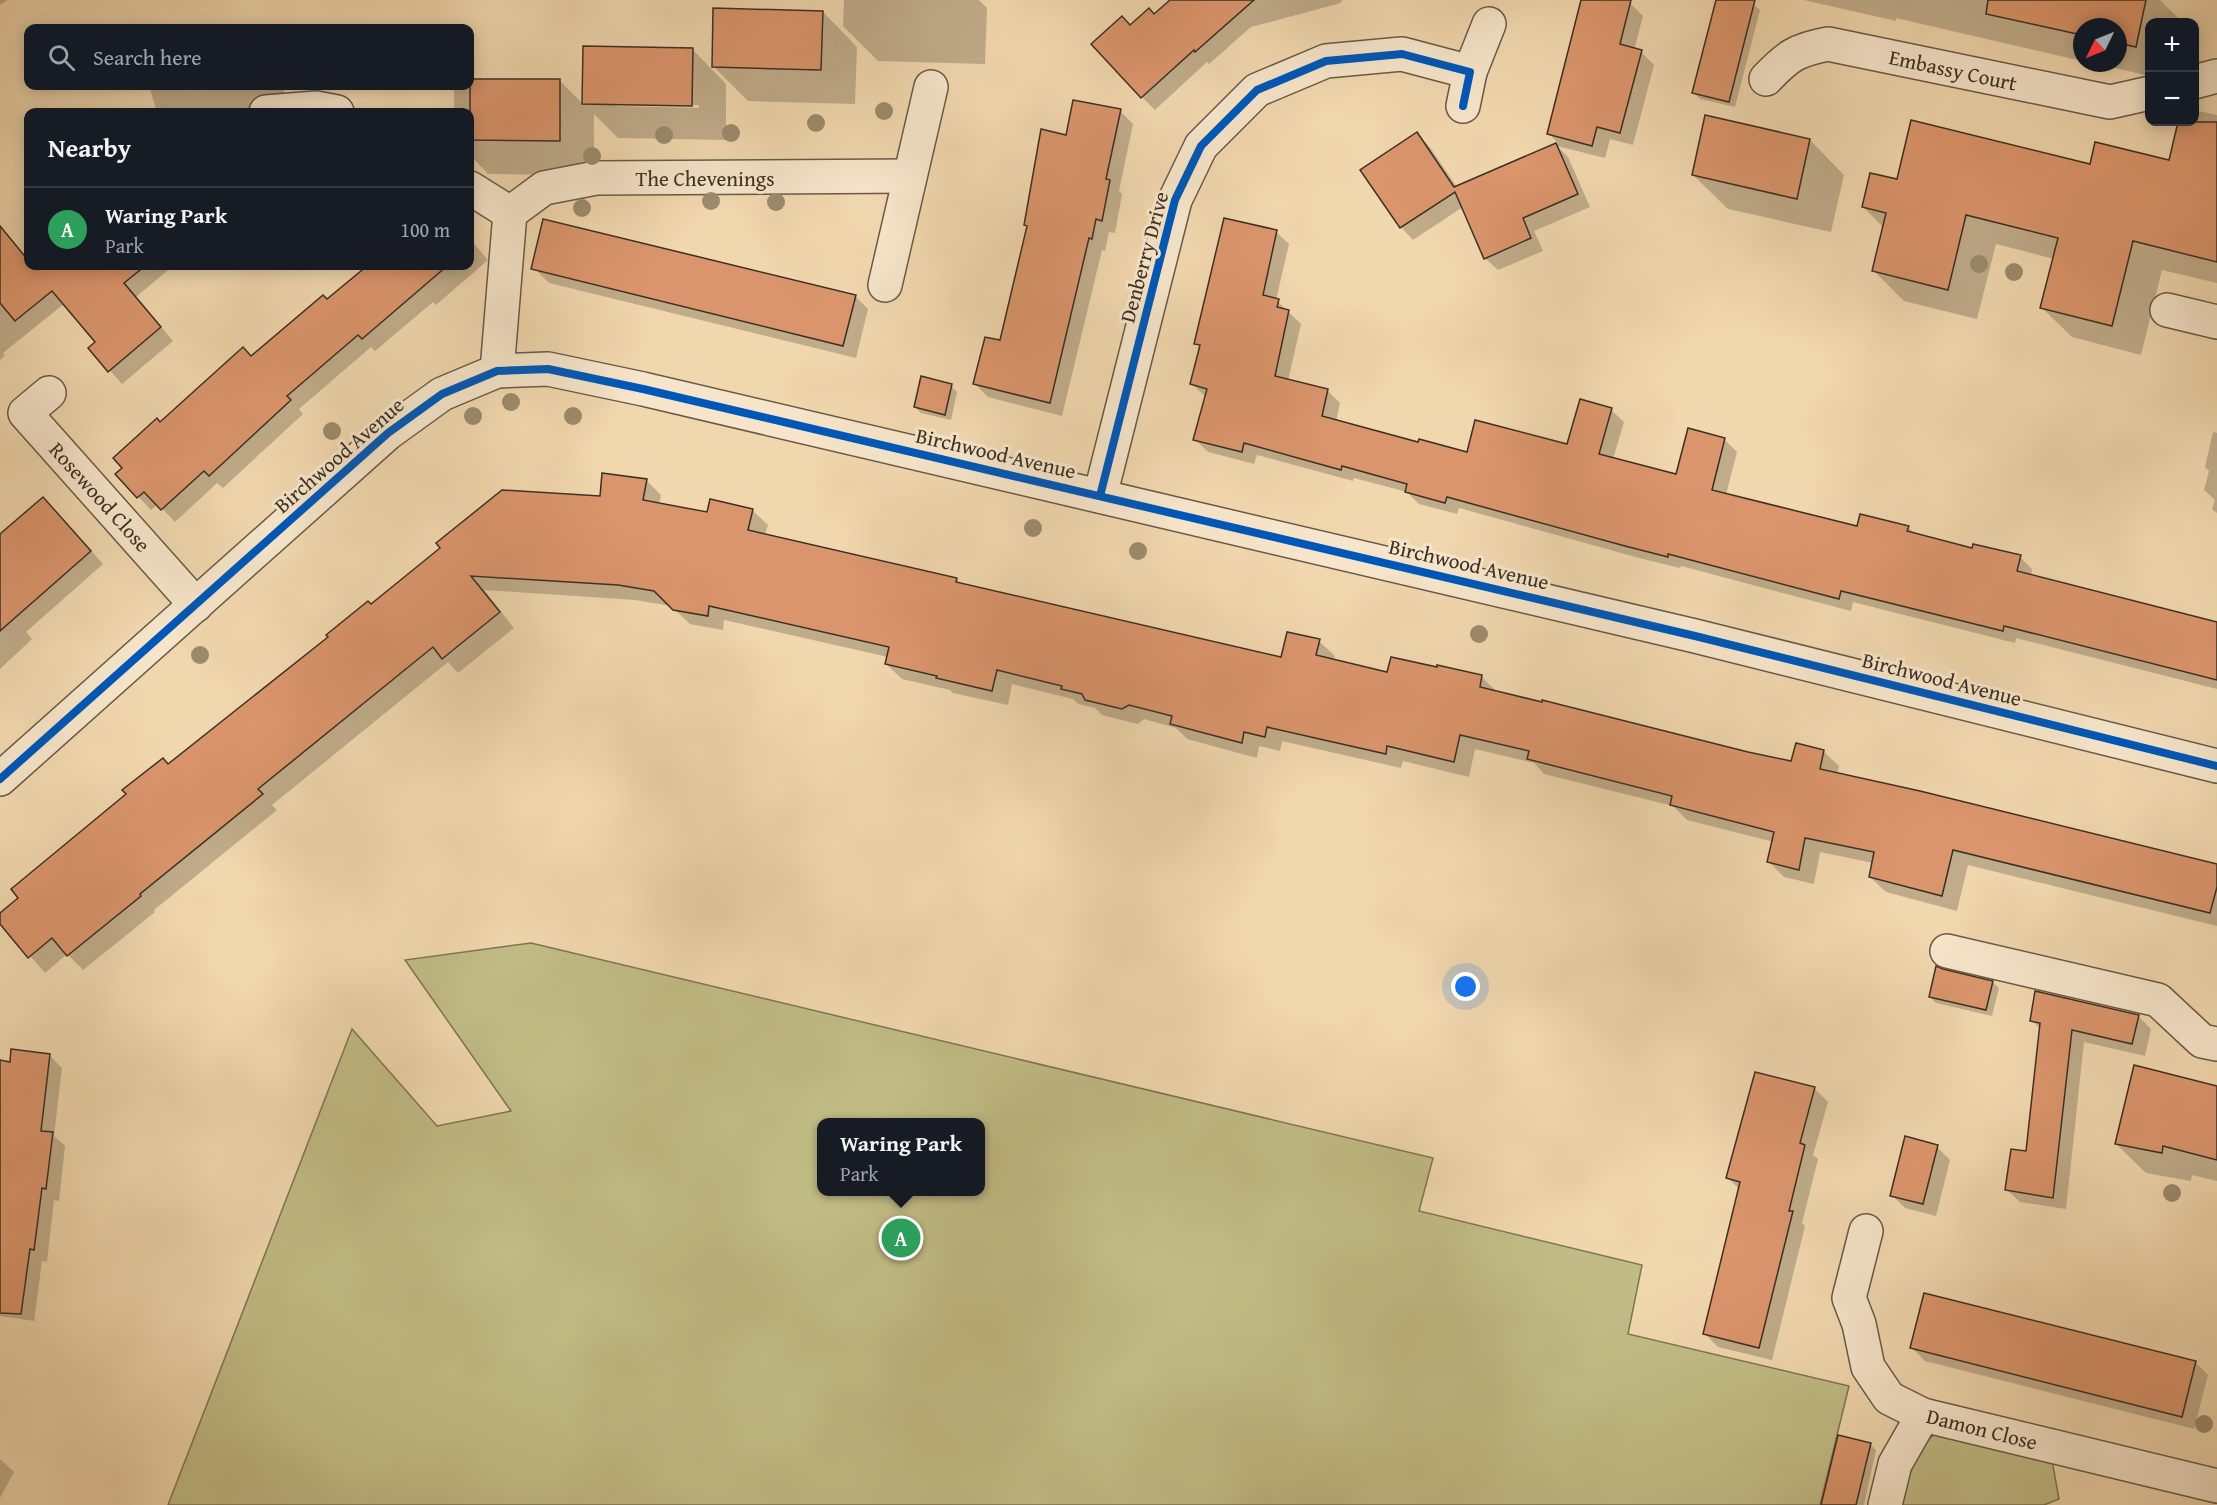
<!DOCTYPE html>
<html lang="en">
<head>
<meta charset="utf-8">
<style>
	body { margin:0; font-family:"Gentium Book Plus",serif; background:#242831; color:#f1f3f6 }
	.controls { position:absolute; right:18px; top:18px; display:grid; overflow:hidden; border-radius:12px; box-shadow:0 3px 15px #0003 }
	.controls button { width:54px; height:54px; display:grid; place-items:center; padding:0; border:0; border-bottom:2px solid #363941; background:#171b24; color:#f1f3f6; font:30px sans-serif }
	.compass { position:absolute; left:2073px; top:18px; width:54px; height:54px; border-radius:50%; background:#171b24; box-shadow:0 3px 15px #0003; rotate:227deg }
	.you { position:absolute; left:1466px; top:987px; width:21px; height:21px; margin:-15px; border:4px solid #fff; border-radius:50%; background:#1a73e8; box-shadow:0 0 0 9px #1a73e833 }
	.badge { display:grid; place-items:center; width:39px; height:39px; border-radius:50%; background:#c59692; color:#fff; font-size:20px; font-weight:700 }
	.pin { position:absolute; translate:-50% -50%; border:3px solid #fff; box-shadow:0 2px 6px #0006 }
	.popup { position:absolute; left:817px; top:1118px; width:168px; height:78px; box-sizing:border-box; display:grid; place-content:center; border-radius:12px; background:#171b24; filter:drop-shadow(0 2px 4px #0005); font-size:20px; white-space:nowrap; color:#9ea1a6 }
	.popup b { font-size:22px; color:#f1f3f6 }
	.popup::after { content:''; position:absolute; left:50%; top:100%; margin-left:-12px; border:12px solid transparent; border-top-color:#171b24 }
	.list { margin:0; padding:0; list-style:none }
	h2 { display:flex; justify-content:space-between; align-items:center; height:78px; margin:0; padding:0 24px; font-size:26px }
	h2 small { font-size:20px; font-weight:400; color:#9ea1a6 }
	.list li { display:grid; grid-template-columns:39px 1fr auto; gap:18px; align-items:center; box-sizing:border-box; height:84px; padding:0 24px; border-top:2px solid #363941 }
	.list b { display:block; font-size:22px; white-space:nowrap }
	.list p { margin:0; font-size:20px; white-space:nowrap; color:#9ea1a6 }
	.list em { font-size:20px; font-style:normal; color:#9ea1a6 }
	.icon { flex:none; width:33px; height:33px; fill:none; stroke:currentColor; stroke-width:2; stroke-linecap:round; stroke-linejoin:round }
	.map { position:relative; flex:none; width:2217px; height:1505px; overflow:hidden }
	.search { position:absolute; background:#171b24; box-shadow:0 3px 15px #0003; left:24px; top:24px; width:450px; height:66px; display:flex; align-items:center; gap:15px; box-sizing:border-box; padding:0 21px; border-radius:12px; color:#9ea1a6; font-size:22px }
	.panel { position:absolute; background:#171b24; box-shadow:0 3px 15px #0003; left:24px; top:108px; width:450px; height:162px; border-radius:12px }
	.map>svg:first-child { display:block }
	.green { fill:#c1bc85; stroke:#7e7654; stroke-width:1.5; fill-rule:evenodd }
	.shadow { fill:#0003; fill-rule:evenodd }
	.building { fill:#db956c; stroke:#3a3024; stroke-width:1.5 }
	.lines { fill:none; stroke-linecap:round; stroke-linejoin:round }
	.minor-casing { stroke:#685a46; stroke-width:36 }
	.minor { stroke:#f6e5ca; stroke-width:33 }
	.cycleway-casing { stroke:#f6e5ca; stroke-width:11 }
	.cycleway { stroke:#0057b8; stroke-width:8 }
	.tree { fill:#9b8b6d }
	.labels { text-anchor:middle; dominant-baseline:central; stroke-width:6; stroke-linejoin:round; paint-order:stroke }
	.street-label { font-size:21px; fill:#3a3024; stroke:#f6e5ca }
</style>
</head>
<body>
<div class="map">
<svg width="2217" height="1505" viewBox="0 0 2217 1505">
	<rect width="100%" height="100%" fill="#f1d7ae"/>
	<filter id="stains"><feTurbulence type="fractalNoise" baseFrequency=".00333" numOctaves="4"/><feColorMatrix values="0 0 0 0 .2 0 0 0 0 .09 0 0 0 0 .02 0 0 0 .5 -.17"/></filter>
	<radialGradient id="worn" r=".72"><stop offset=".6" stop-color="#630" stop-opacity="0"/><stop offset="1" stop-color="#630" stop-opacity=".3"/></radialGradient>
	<g class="green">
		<path d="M531 943 1433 1158 1419 1211 1642 1265 1628 1334 1849 1386 1820 1505H168L352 1029 437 1126 511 1111 405 960ZM980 1122V1192H822V1122Z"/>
		<polygon points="1937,1433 2052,1460 2059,1499 2044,1505 1897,1505 1914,1450"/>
	</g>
	<g class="shadow">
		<polygon points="0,0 8,0 0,5"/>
		<polygon points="844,0 979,0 987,8 985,64 878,61 843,26"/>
		<polygon points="1172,0 1344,0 1341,1 1341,3 1251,27 1209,64 1207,62 1155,110 1142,97 1131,27 1154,16"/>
		<polygon points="1583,0 1617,0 1630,3 1643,16 1634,50 1641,52 1654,65 1633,145 1610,139 1605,158 1557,146 1568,157 1590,207 1534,231 1543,251 1498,270 1485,258 1463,207 1413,240 1401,227 1417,134 1429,146 1457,187 1558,143 1549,134"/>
		<polygon points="1717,0 1740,0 1753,4 1760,10 1735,107 1700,99 1694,93"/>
		<polygon points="1804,0 2160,0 2182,22 2150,22 2150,76 2092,63 2118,63 2118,27 2082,27 2082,61 1896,18 1896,21"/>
		<polygon points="823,12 857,47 855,104 748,101 713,66"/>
		<path d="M585 47 692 49 726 84V140L618 138 594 114V175L488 174 470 155V112H454V86H470V80L560 81 584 105ZM617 103 699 105V108L617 106Z"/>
		<polygon points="164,86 282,86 286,97 231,112 157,112 150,89"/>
		<polygon points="2194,110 2217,115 2217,283 2162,270 2141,355 2072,337 2042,308 2054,259 1996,244 1977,319 1904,301 1874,271 1884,228 1863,207 1898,181 2091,166 2170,162 2180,122 2194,122"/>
		<polygon points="1120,111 1133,124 1119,191 1122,194 1115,233 1109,232 1105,251 1102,250 1062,416 988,397 975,384 1001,342 1028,227 1025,224 1067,137"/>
		<polygon points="1810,140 1844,175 1831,232 1728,209 1693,175"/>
		<polygon points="1276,232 1289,244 1276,300 1301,324 1288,381 1327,390 1340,403 1336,422 1419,443 1468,454 1568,445 1611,410 1624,422 1613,459 1677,476 1724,439 1737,452 1726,495 1859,528 1908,527 1915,534 1973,550 2020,557 2032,569 2031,576 2217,624 2217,689 2016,638 2015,643 1853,602 1851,611 1681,566 1680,568 1639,558 1459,508 1457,514 1419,504 1407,492 1354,478 1353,481 1257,455 1254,464 1208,452 1195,439 1206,397 1192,384 1201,348 1196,343"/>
		<polygon points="8,237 28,260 28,266 33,266 45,279 60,266 164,266 168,270 136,297 173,341 122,384 90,348 98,342 65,303 3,353 5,356 0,360 0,244"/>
		<polygon points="470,239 488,260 436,305 433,302 375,351 371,347 299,409 303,414 223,488 217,483 175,522 158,504 151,510 117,474 160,424 327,301 369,266 470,266"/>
		<polygon points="536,270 855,296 868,309 856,358 549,283"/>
		<polygon points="951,386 957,392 951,420 921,413 915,407"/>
		<polygon points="2213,432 2217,433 2217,513 2212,509 2215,500 2204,490 2209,471 2205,467"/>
		<polygon points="646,480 661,495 659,504 709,513 752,510 768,525 765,535 956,579 962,585 1282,659 1319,641 1335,656 1333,660 1389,674 1438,669 1439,666 1482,677 1498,693 1748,753 1793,762 1823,751 1839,766 1837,774 2217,866 2217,926 1968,865 1957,911 1886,892 1870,877 1873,863 1820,852 1814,884 1784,877 1769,862 1774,842 1687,820 1673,806 1544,774 1534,763 1475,749 1469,777 1403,761 1401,768 1282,741 1280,751 1259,746 1257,758 1187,739 1176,728 1144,719 1138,724 1102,715 1095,708 1078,704 1073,699 1012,684 1008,705 953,693 950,690 902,679 886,664 888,657 724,620 723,630 690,624 671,606 635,600 484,590 514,628 458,673 448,662 272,805 277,810 154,910 155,912 83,970 67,954 45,973 0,921 0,915 168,765 371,606 601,498"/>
		<polygon points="55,511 103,564 26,632 32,639 0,669 0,536"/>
		<polygon points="1992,982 1999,988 1992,1016 1936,1003 1930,997"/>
		<polygon points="2138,1016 2151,1029 2145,1056 2084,1042 2066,1209 2020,1202 2007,1190 2028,1153 2041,1030 2032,1020"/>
		<polygon points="49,1055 62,1068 54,1136 65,1146 59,1201 54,1200 47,1262 42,1261 34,1321 0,1316 0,1062 11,1063"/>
		<polygon points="2217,1087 2217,1181 2192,1175 2191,1181 2146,1173 2116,1144"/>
		<polygon points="1815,1089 1828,1102 1813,1155 1818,1159 1802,1223 1805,1226 1772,1360 1718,1347 1705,1334 1740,1190 1728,1178"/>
		<polygon points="1937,1147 1950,1160 1936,1216 1905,1208 1892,1195"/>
		<polygon points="1912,1348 2195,1362 2208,1375 2194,1429 1925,1361"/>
		<polygon points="1870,1444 1876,1450 1864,1505 1823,1505"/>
		<polygon points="0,1459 14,1472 0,1498"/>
	</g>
	<g class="building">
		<polygon points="1170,0 1254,0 1195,52 1194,50 1141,98 1091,44 1122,16 1130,25 1149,8 1154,14"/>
		<polygon points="1581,0 1631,0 1620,44 1642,50 1620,133 1597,127 1592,146 1547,134"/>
		<polygon points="1716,0 1755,0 1729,102 1692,93"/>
		<polygon points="1988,0 2146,0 2136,47 2118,43 2118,27 2082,27 2082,35 1986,14"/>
		<polygon points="713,8 823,11 821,70 712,67"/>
		<polygon points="583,46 693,48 692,106 582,104"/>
		<polygon points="470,79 560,79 560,141 470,140"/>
		<polygon points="1073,100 1121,109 1106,179 1110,180 1102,221 1096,219 1092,239 1089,238 1050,403 973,384 985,337 1000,340 1027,226 1024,225 1041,129 1066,135"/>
		<polygon points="1705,115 1810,139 1797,199 1692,175"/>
		<polygon points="1911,120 2090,164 2095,142 2169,160 2178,122 2217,122 2217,262 2133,241 2112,326 2040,308 2058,238 1966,215 1948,290 1872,271 1886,213 1862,207 1870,173 1897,179"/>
		<polygon points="1417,132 1454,187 1556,143 1578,194 1523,218 1531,238 1484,259 1455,192 1400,228 1360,170"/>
		<polygon points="1224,218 1277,230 1263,295 1279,299 1277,307 1289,310 1275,376 1328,389 1322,416 1418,442 1419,439 1467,452 1475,420 1567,444 1580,399 1612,408 1599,454 1676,474 1688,428 1725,438 1712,490 1857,526 1860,514 1909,526 1907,531 1972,548 1973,544 2021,555 2017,571 2217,622 2217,680 2004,626 2003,631 1841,591 1839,599 1668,554 1668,557 1625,546 1447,497 1445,503 1405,492 1407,484 1342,466 1341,470 1244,443 1242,452 1193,440 1207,389 1190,384 1200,345 1194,344"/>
		<polygon points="543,219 856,295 843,346 531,269"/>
		<polygon points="0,226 28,260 28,266 145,266 124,283 161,327 108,372 88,348 95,342 52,291 15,321 0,303"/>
		<polygon points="367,266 447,266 362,339 358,335 287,396 291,400 209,476 204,471 161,510 144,492 137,498 115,474 122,468 113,458 157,418 160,422 243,347 251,356 323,295 327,299"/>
		<polygon points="921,376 952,384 945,415 914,407"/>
		<polygon points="602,473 647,479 643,500 707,512 710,499 753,509 748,530 957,578 956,582 1281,657 1287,632 1320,639 1316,655 1387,672 1391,657 1437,667 1437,665 1482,675 1480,687 1542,702 1542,700 1748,752 1791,761 1796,743 1824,750 1820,769 1920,791 2217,864 2217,887 2210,913 1953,850 1942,896 1869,877 1874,852 1805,838 1799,870 1767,862 1774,832 1670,805 1672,796 1527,759 1529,751 1460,735 1454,762 1387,746 1386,754 1267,727 1265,737 1244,732 1242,743 1170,724 1172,716 1129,705 1122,709 1085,700 1082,694 1061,689 1062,686 997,670 992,691 936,678 937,676 885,664 889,647 709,606 708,616 673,610 654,591 618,585 471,576 500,612 442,659 433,647 258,789 263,794 140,894 141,896 67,956 52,938 28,958 0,924 0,913 18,898 11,889 126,794 122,790 163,758 168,764 328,637 326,635 368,601 371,604 440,548 436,543 502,490 600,496"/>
		<polygon points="43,497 91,551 0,631 0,534"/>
		<polygon points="1936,966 1943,969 1993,981 1986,1010 1929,997"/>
		<polygon points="2035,991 2139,1015 2132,1044 2072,1030 2053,1198 2005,1190 2011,1149 2026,1151 2040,1023 2030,1021"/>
		<polygon points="11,1049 50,1054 41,1131 53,1132 46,1189 42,1188 34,1250 30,1249 21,1314 0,1313 0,1060 10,1062"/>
		<polygon points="2134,1065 2217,1086 2217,1160 2163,1146 2162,1153 2115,1144"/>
		<polygon points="1755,1072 1815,1087 1800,1143 1805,1145 1789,1211 1793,1211 1759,1348 1703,1334 1740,1182 1726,1178"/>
		<polygon points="1905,1136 1938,1145 1923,1204 1890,1196"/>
		<polygon points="1924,1293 2196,1361 2182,1417 1910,1348"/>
		<polygon points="1838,1435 1871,1443 1856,1505 1821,1505"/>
	</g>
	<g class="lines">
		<g class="minor-casing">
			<g id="minor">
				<polyline points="1470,72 1489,24"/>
				<path d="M1766 79C1788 56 1796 50 1828 44L2110 102 2150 93"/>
				<polyline points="2194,82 2217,76"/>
				<polyline points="266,112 316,108 337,112"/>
				<polyline points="470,188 510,213 497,371"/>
				<polyline points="510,213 544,188 596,178 910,176"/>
				<polyline points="885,285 931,87"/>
				<polyline points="2167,310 2217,322"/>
				<polyline points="49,393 25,413 196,605"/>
				<polyline points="1100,496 1175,200 1201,146 1257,90 1326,61 1402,54 1470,72 1463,106"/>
				<polyline points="0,779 388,433 442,394 497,371 548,369 643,389 1695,636 2217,766"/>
				<polyline points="1947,951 2158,1000 2202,1041 2217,1044"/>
				<polyline points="1866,1231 1849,1298 1859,1324 1868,1367 1889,1398 1923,1415 2217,1486"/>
				<polyline points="1885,1505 1895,1464 1923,1415"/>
			</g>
		</g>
		<use href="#minor" class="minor"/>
		<g class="cycleway-casing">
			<g id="cycleway">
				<polyline points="1100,496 1175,200 1201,146 1257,90 1326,61 1402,54 1470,72 1463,106"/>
				<polyline points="0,779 388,433 442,394 497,371 548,369 643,389 1695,636 2217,766"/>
			</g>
		</g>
		<use href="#cycleway" class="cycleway"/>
	</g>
	<g class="tree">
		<circle cx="884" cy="111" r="9"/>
		<circle cx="816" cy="123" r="9"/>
		<circle cx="731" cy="133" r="9"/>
		<circle cx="664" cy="135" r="9"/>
		<circle cx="592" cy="156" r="9"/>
		<circle cx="711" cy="201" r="9"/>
		<circle cx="776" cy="202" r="9"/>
		<circle cx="582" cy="208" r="9"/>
		<circle cx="1979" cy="264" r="9"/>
		<circle cx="2014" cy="272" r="9"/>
		<circle cx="511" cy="402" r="9"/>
		<circle cx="473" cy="416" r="9"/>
		<circle cx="573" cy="416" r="9"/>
		<circle cx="332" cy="431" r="9"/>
		<circle cx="1033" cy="528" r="9"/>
		<circle cx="1138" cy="551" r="9"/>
		<circle cx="1479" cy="634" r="9"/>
		<circle cx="200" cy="655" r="9"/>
		<circle cx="2172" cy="1193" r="9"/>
		<circle cx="2204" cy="1424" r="9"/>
	</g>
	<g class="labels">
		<g class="street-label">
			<text transform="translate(1953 70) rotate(12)">Embassy Court</text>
			<text x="705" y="178">The Chevenings</text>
			<text transform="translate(1144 257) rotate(-75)">Denberry Drive</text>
			<text transform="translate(996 453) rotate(13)">Birchwood Avenue</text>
			<text transform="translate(339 455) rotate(-41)">Birchwood Avenue</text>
			<text transform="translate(100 497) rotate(48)">Rosewood Close</text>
			<text transform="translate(1469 564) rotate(13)">Birchwood Avenue</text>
			<text transform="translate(1942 679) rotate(14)">Birchwood Avenue</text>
			<text transform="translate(1982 1429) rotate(14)">Damon Close</text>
		</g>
	</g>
	<rect width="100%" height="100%" filter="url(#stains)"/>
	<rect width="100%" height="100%" fill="url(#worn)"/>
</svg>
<div class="controls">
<button>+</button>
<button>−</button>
</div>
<svg class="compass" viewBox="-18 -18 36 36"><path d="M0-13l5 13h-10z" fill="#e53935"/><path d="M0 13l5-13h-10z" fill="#9ea1a6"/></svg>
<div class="you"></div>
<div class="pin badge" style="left:901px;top:1238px;background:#2e9e5b">A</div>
<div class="popup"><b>Waring Park</b>Park</div>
<div class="search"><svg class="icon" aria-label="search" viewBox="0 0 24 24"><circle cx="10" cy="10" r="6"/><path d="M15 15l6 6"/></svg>Search here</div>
<section class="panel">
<h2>Nearby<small></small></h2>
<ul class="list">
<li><span class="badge" style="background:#2e9e5b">A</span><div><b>Waring Park</b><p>Park</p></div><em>100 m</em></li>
</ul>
</section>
</div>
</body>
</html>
